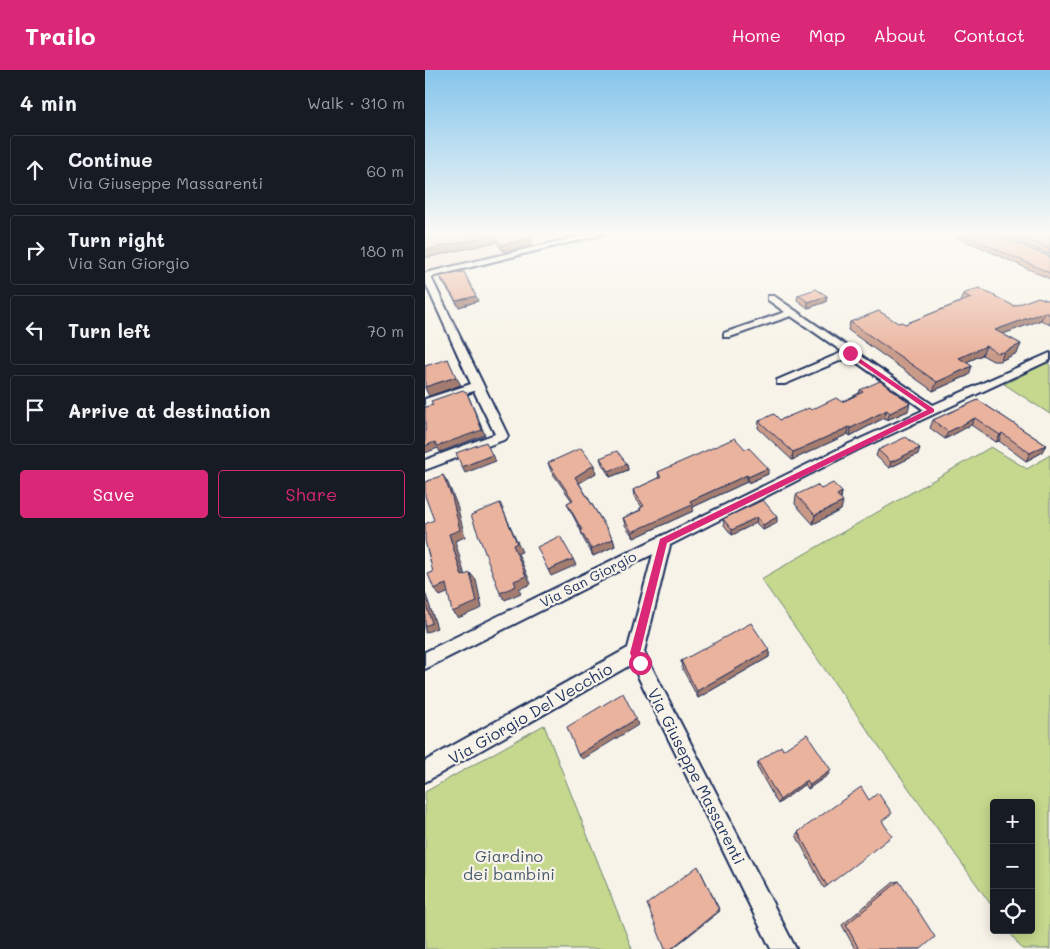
<!DOCTYPE html>
<html lang="en">
<head>
<meta charset="utf-8">
<style>
	body { margin:0; font-family:Mali,sans-serif; background:#20242c; color:#f1f3f6 }
	.controls { position:absolute; right:15px; bottom:15px; display:grid; overflow:hidden; border-radius:5px; box-shadow:0 2px 12px #0003 }
	.controls button { width:45px; height:45px; display:grid; place-items:center; padding:0; border:0; border-bottom:1px solid #363941; background:#171b24; color:#f1f3f6; font:25px sans-serif }
	.stop { position:absolute; width:15px; height:15px; margin:-11px; border:4px solid #db2777; border-radius:50%; background:#fff }
	.stop.end { background:#db2777; border-color:#fff; box-shadow:0 1px 5px #0008 }
	.list { margin:0; padding:0; list-style:none }
	h2 { display:flex; justify-content:space-between; align-items:center; height:65px; margin:0; padding:0 20px; font-size:21px }
	h2 small { font-size:16px; font-weight:400; color:#9ea1a6 }
	.list li { display:grid; grid-template-columns:32px 1fr auto; gap:15px; align-items:center; box-sizing:border-box; height:70px; margin:0 10px 10px; padding:0 10px; border:1px solid #363941; border-radius:5px }
	.list b { display:block; font-size:19px; white-space:nowrap }
	.list p { margin:0; font-size:16px; white-space:nowrap; color:#9ea1a6 }
	.list em { font-size:16px; font-style:normal; color:#9ea1a6 }
	.actions { display:flex; gap:10px; padding:15px 20px }
	.actions a { flex:1; padding:11px 0; border:1px solid #db2777; border-radius:5px; text-align:center; font-size:18px; color:#db2777 }
	.actions .main { background:#db2777; color:#fff }
	.icon { flex:none; width:28px; height:28px; fill:none; stroke:currentColor; stroke-width:2; stroke-linecap:round; stroke-linejoin:round }
	.map { position:relative; flex:none; width:625px; height:879px; overflow:hidden }
	header { display:flex; align-items:center; gap:30px; box-sizing:border-box; height:70px; padding:0 25px; background:#db2777; color:#fff }
	header strong { font-size:24px }
	nav { display:flex; gap:28px; margin-inline-start:auto; font-size:18px }
	main { display:flex }
	aside { flex:1; background:#171b24 }
	.map>svg:first-child { display:block }
	.built { fill:#f3e0d2 }
	.green { fill:#c6d88d; stroke:#708476 }
	.lines { fill:none; stroke-linecap:round; stroke-linejoin:round }
	.minor-casing { stroke:#1b2f5e; stroke-width:4 }
	.minor { fill:#f7f3e8; fill-rule:evenodd }
	.wall { fill:#c99a88; stroke:#1b2f5e }
	.shaded-wall { fill:#a47d6f; stroke:#1b2f5e }
	.building { fill:#eab39e; stroke:#1b2f5e }
	.route { fill:#db2777 }
	.labels { text-anchor:middle; dominant-baseline:central; stroke-width:4.5; stroke-linejoin:round; paint-order:stroke }
	.street-label { font-size:14px; fill:#1b2f5e; stroke:#f7f3e8 }
	.near-street-label { font-size:16px; fill:#1b2f5e; stroke:#f7f3e8 }
	.near-park-label { font-size:16px; fill:#46596a; stroke:#f7f3e8 }
</style>
</head>
<body>
<header>
<strong>Trailo</strong>
<nav><a>Home</a><a>Map</a><a>About</a><a>Contact</a></nav>
</header>
<main>
<aside>
<h2>4 min<small>Walk · 310 m</small></h2>
<ul class="list">
<li><svg class="icon" aria-label="ahead" viewBox="0 0 24 24"><path d="M12 20V5M6 11l6-6 6 6"/></svg><div><b>Continue</b><p>Via Giuseppe Massarenti</p></div><em>60 m</em></li>
<li><svg class="icon" aria-label="right" viewBox="0 0 24 24"><path d="M7 20v-9h11M14 6l5 5-5 5"/></svg><div><b>Turn right</b><p>Via San Giorgio</p></div><em>180 m</em></li>
<li><svg class="icon" aria-label="left" viewBox="0 0 24 24"><path d="M17 20v-9H6M10 6l-5 5 5 5"/></svg><div><b>Turn left</b></div><em>70 m</em></li>
<li><svg class="icon" aria-label="arrive" viewBox="0 0 24 24"><path d="M6 21V4h12l-3 4 3 4H6"/></svg><div><b>Arrive at destination</b></div></li>
</ul>
<div class="actions"><a class="main">Save</a><a>Share</a></div>
</aside>
<div class="map">
<svg width="625" height="879" viewBox="0 0 625 879">
	<rect width="100%" height="100%" fill="#f7f3e8"/>
	<filter id="ink" filterUnits="userSpaceOnUse"><feTurbulence type="fractalNoise" baseFrequency=".02" numOctaves="2"/><feDisplacementMap in="SourceGraphic" scale="10" xChannelSelector="R" yChannelSelector="G"/><feConvolveMatrix kernelMatrix="1 2 1 2 8 2 1 2 1" color-interpolation-filters="sRGB"/></filter>
	<g filter="url(#ink)">
		<polygon class="built" points="0,164 168,164 0,204"/>
		<g class="green">
			<polygon points="622,293 625,295 625,344 579,314"/>
			<polygon points="566,377 602,399 625,385 625,879 597,879 583,860 606,860 606,733 569,733 569,839 336,509"/>
			<polygon points="119,655 207,879 0,879 0,722"/>
		</g>
		<g class="lines">
			<g class="minor-casing">
				<g id="minor">
					<polygon points="165,164 179,164 6,207 83,366 81,369 0,400 0,390 70,364 49,321 0,337 0,329 46,314 0,212 0,203"/>
					<polygon points="343,226 349,226 508,335 625,283 625,290 432,380 245,475 219,582 371,879 346,879 207,594 0,712 0,691 203,578 228,484 0,599 0,582 424,374 499,340 424,287 360,314 352,314 352,310 418,282 366,246 305,267 299,267 299,263 360,242 343,230"/>
				</g>
			</g>
			<use href="#minor" class="minor"/>
		</g>
		<g class="wall">
			<polygon points="0,164 123,164 105,168 107,176 79,182 71,172 0,188"/>
			<polygon points="524,164 570,164 625,187 625,209 553,176"/>
			<polygon points="576,164 625,164 625,185"/>
			<polygon points="15,206 53,231 34,237 17,211"/>
			<polygon points="538,224 589,236 625,231 625,255 616,250 578,264 596,274 592,283 575,291 568,291 557,285 541,292 544,305 508,321 423,260 425,252 480,254 535,232"/>
			<polygon points="373,225 402,226 401,232 383,238 372,230"/>
			<polygon points="435,320 483,341 462,350 459,348 425,366 423,364 367,390 333,358 334,351 355,350 386,340 417,332 434,323"/>
			<polygon points="553,330 621,375 616,383 601,391 574,371 571,372 546,355 520,369 505,358 508,350"/>
			<polygon points="453,380 493,384 464,398 451,386"/>
			<polygon points="175,388 202,394 203,400 185,407 177,394"/>
			<polygon points="123,393 171,403 154,413 188,469 190,476 168,486 158,468 156,461 145,440 142,433 147,431 126,401"/>
			<polygon points="233,402 343,404 323,413 322,412 268,437 268,441 209,468 200,455 198,448 215,440 215,438 217,437 209,426 208,420 234,408"/>
			<polygon points="396,419 417,422 416,429 416,440 388,454 370,434 371,425"/>
			<polygon points="338,430 352,453 338,460 331,453 307,465 299,455 298,449"/>
			<polygon points="344,580 344,587 273,628 257,598 256,591"/>
			<polygon points="333,692 403,705 383,719 380,714 353,734 332,697"/>
			<polygon points="457,751 402,816 399,818 371,765 373,762"/>
			<polygon points="474,811 496,879 430,879 417,855 469,812"/>
		</g>
		<g class="shaded-wall">
			<polygon points="100,164 123,164 105,168 107,176 79,182 76,175"/>
			<polygon points="69,165 71,172 0,188 0,180"/>
			<polygon points="51,226 53,231 34,237 31,231"/>
			<polygon points="402,226 401,232 383,238 383,232"/>
			<polygon points="620,242 616,250 567,268 570,260"/>
			<polygon points="596,274 592,283 575,291 579,282"/>
			<polygon points="561,276 557,285 531,297 534,288"/>
			<polygon points="547,296 544,305 508,321 512,312"/>
			<polygon points="31,307 36,315 4,326 0,318 0,317"/>
			<polygon points="42,323 60,365 15,382 13,378 0,383 0,376"/>
			<polygon points="485,333 483,341 462,350 465,343"/>
			<polygon points="462,340 459,348 425,366 426,358"/>
			<polygon points="550,348 546,355 520,369 523,362"/>
			<polygon points="424,357 423,364 367,390 368,382"/>
			<polygon points="577,363 574,371 571,372 575,365"/>
			<polygon points="621,375 616,383 601,391 605,383"/>
			<polygon points="495,378 493,384 464,398 466,392"/>
			<polygon points="67,385 71,391 40,403 37,397"/>
			<polygon points="202,394 203,400 185,407 184,401"/>
			<polygon points="169,395 171,403 153,414 150,407"/>
			<polygon points="343,398 343,404 323,413 323,407"/>
			<polygon points="18,405 23,413 32,435 40,467 30,471 42,513 37,506 24,464"/>
			<polygon points="322,405 322,412 268,437 268,441 209,468 207,462 265,431"/>
			<polygon points="417,422 415,431 412,425"/>
			<polygon points="418,432 416,440 388,454 390,445"/>
			<polygon points="75,433 79,442 97,482 93,483 106,514 94,519 96,523 80,530 75,523 89,511 88,475"/>
			<polygon points="332,447 331,453 307,465 307,460"/>
			<polygon points="352,447 352,453 338,460 338,455"/>
			<polygon points="188,469 190,476 168,486 166,479"/>
			<polygon points="148,489 151,495 126,506 123,500"/>
			<polygon points="45,503 51,510 57,538 33,548 27,542"/>
			<polygon points="21,514 27,521 15,526 9,519"/>
			<polygon points="0,522 12,558 0,563"/>
			<polygon points="344,580 344,587 273,628 272,621"/>
			<polygon points="211,649 213,655 158,689 153,685"/>
			<polygon points="406,700 403,705 383,719 385,715"/>
			<polygon points="382,710 380,714 353,734 355,730"/>
			<polygon points="274,798 295,841 247,879 246,879"/>
		</g>
		<g class="building">
			<polygon points="0,164 102,164 105,168 76,175 69,165 0,180"/>
			<polygon points="537,164 570,164 625,187 625,203"/>
			<polygon points="589,164 625,164 625,179"/>
			<polygon points="39,202 51,226 31,231 15,206"/>
			<polygon points="554,218 589,236 613,227 625,231 625,245 620,242 570,260 596,274 579,282 572,283 561,276 534,288 547,296 512,312 425,252 454,241 473,253 477,252 480,254 546,228 538,224"/>
			<polygon points="391,219 402,226 383,232 373,225"/>
			<polygon points="23,289 31,307 0,317 0,296"/>
			<polygon points="455,311 485,333 465,343 462,340 426,358 424,357 368,382 334,351 349,344 355,350 384,338 386,340 411,328 417,332 438,322 435,320"/>
			<polygon points="38,320 42,323 57,360 12,376 10,372 0,376 0,337 8,335 6,331"/>
			<polygon points="553,330 621,375 605,383 577,363 575,365 550,348 523,362 508,350"/>
			<polygon points="481,367 495,378 466,392 453,380"/>
			<polygon points="310,368 320,379 324,378 343,398 323,407 322,405 265,431 267,435 207,462 198,448 216,440 215,438 219,436 208,420 236,407 233,402"/>
			<polygon points="61,372 67,385 37,397 31,383"/>
			<polygon points="156,378 169,395 150,407 188,469 166,479 156,461 157,460 142,433 148,430 123,393"/>
			<polygon points="192,381 202,394 184,401 175,388"/>
			<polygon points="18,405 27,427 35,460 24,464 37,506 45,503 52,532 27,542 21,514 9,519 3,504 8,502 0,471 0,454 9,450 0,426 0,412"/>
			<polygon points="408,413 417,422 412,425 418,432 390,445 371,425 392,415 396,419"/>
			<polygon points="338,430 352,447 338,455 332,447 307,460 298,449"/>
			<polygon points="75,433 92,473 88,475 101,506 89,511 91,516 75,523 46,445"/>
			<polygon points="135,466 148,489 123,500 112,477"/>
			<polygon points="0,532 7,553 0,556"/>
			<polygon points="326,553 344,580 272,621 256,591"/>
			<polygon points="198,623 211,649 153,685 142,657"/>
			<polygon points="382,664 406,700 385,715 382,710 355,730 333,692 356,676 358,680"/>
			<polygon points="436,717 444,730 453,723 467,743 457,751 467,766 402,816 373,762"/>
			<polygon points="273,796 294,840 246,879 240,879 222,834"/>
			<polygon points="474,811 510,867 496,879 434,879 421,855"/>
		</g>
	</g>
	<linearGradient id="sky" x2="0" y2="1"><stop stop-color="#85c5ec"/><stop offset="0.57" stop-color="#fbfaf5"/><stop offset="1" stop-color="#fbfaf5" stop-opacity="0"/></linearGradient>
	<rect width="625" height="287" fill="url(#sky)"/>
	<polygon class="route" points="425,282 509,339 509,342 242,473 215,583 220,593 218,597 211,597 205,583 235,469 502,340 423,285"/>
	<g class="labels">
		<g class="street-label">
			<text transform="translate(163 509) rotate(-27)">Via San Giorgio</text>
		</g>
		<g class="near-street-label">
			<text transform="translate(105 643) rotate(-30)">Via Giorgio Del Vecchio</text>
			<text transform="translate(272 706) rotate(63)">Via Giuseppe Massarenti</text>
		</g>
		<g class="near-park-label">
			<text x="84" y="785">Giardino<tspan x="84" dy="18">dei bambini</tspan></text>
		</g>
	</g>
</svg>
<div class="controls">
<button>+</button>
<button>−</button>
<button><svg class="icon" aria-label="locate" viewBox="0 0 24 24"><circle cx="12" cy="12" r="6"/><path d="M12 2v4M12 18v4M2 12h4M18 12h4"/></svg></button>
</div>
<div class="stop" style="left:215px;top:593px"></div>
<div class="stop end" style="left:425px;top:283px"></div>
</div>
</main>
</body>
</html>
